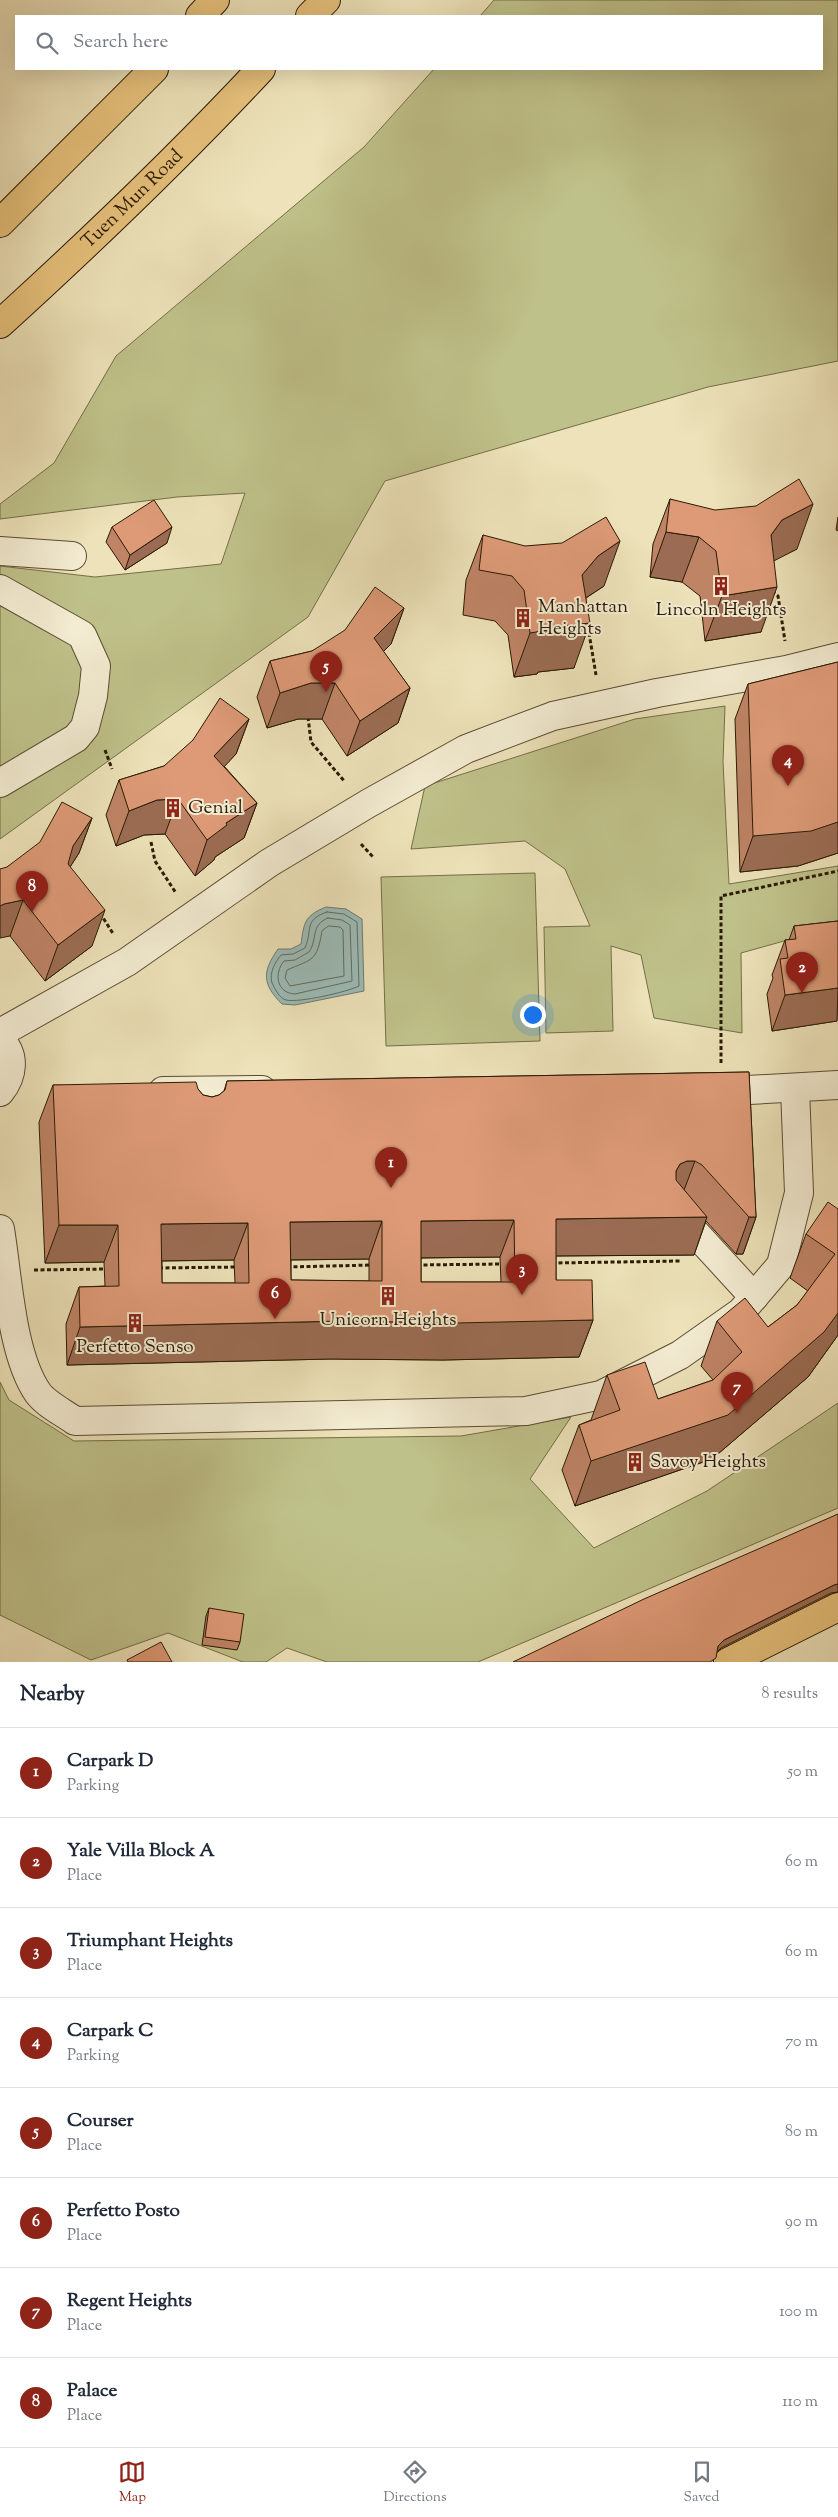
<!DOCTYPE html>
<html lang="en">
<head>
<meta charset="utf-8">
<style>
	body { margin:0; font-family:"Sorts Mill Goudy",serif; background:#f2f2f3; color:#1f2937 }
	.you { position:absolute; left:532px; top:1014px; width:18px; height:18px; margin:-12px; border:4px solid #fff; border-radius:50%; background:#1a73e8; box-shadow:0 0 0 8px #1a73e833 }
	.badge { display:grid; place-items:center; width:32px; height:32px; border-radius:50%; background:#8f2418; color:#fff; font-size:16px; font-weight:700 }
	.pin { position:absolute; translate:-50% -41px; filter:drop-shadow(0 1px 2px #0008) }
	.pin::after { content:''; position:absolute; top:26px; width:18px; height:15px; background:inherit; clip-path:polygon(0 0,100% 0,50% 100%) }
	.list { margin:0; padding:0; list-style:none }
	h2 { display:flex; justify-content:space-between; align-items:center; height:65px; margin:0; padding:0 20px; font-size:21px }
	h2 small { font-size:16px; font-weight:400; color:#747a83 }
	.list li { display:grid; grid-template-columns:32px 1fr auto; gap:15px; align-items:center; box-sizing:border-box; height:90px; padding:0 20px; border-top:1px solid #e0e1e3 }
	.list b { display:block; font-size:19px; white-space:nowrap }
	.list p { margin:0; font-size:16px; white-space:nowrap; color:#747a83 }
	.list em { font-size:16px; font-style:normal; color:#747a83 }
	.icon { flex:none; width:28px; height:28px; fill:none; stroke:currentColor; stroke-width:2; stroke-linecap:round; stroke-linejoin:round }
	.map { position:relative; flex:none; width:838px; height:1662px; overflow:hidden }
	.search { position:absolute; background:#fff; box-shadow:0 5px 20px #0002; left:15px; right:15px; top:15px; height:55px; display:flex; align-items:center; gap:12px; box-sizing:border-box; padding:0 18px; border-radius:0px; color:#747a83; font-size:19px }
	.sheet { height:785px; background:#fff }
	nav { display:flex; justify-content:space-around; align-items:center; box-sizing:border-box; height:70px; border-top:1px solid #e0e1e3; background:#fff; font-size:14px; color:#747a83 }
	nav a { display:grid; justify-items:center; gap:2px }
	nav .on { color:#8f2418 }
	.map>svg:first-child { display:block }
	.green { fill:#bfc18a; stroke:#746e47 }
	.water { fill:#9cbcb8; stroke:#6e7b70 }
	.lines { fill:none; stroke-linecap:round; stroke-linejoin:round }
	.shore { stroke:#636b5e; stroke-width:1 }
	.minor-casing { stroke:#5b4c31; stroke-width:30 }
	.major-casing { stroke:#2a1a04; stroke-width:30 }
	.highway-casing { stroke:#2a1a04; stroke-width:30 }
	.path { stroke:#2a1a04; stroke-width:3; stroke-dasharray:4 2.5; stroke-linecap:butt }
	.minor { stroke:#f3ecd2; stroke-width:28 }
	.major { stroke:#e6c17c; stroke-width:28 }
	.highway { stroke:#e6c17c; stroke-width:28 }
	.wall { fill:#bf8466; stroke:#2a1a04; fill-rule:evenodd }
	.shaded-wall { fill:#9b6c53; stroke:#2a1a04 }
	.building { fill:#de9a77; stroke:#2a1a04; fill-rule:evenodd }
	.labels { text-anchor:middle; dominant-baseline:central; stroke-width:4; stroke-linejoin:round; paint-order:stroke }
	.street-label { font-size:19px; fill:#2a1a04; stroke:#f3ecd2 }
	.poi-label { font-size:19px; fill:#2a1a04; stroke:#f3ecd2; text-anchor:start }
</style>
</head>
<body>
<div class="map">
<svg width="838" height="1662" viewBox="0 0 838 1662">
	<rect width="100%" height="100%" fill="#ede2b9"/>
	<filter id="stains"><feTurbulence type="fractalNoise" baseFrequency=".004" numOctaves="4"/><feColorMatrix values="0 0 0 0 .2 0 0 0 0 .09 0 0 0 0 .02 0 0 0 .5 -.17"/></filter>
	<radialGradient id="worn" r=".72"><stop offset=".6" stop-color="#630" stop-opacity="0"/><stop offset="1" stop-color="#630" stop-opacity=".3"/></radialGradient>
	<g class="green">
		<polygon points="494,0 838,0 838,361 708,387 385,481 308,617 0,839 0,566 95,577 221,564 245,493 177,497 0,519 0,504 54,463 116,356 364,147 434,69 822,69 822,16 480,16"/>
		<polygon points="725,706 723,762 729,884 838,866 838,926 741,953 742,1033 654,1018 641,955 611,946 613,1031 546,1033 544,927 590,926 565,869 525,841 411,849 425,786 635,719"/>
		<polygon points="535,873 540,1041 386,1046 381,877"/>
		<polygon points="0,1382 9,1400 74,1441 461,1436 571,1417 530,1479 594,1548 707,1491 838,1403 838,1508 478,1662 327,1662 287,1648 266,1662 243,1662 168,1633 91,1660 0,1615"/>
	</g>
	<path class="water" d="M326 907 346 909 362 919 364 991 295 1005 282 1004C262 984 262 972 278 949H291L301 944C304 923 304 916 326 907Z"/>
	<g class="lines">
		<g class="shore">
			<path d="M327 912 344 914 357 922 359 986C347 992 299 1003 286 1000 279 998 275 989 272 983 269 973 275 962 281 955L293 954 305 948C313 930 303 920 327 912Z"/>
			<path d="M328 918 342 920 350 925 352 981 295 994C276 993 274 973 284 961L295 960 309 952C318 939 310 925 328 918Z"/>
			<path d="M329 926 340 927 343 930 344 976 290 986 285 978 287 970C312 959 317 962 322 931Z"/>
		</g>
		<g class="minor-casing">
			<g id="minor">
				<polyline points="0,551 72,556"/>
				<polyline points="0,589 82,635 96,666 93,696 85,727 76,738 0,783"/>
				<polyline points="0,1033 127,962 269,863 369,803 466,749 553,716 657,693 786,670 838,657"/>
				<path d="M0 1040C16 1055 13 1076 0 1092"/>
				<polyline points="163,1091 262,1090"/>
				<polyline points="712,1092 838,1085"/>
				<polyline points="677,1213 754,1297"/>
				<path d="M0 1229C8 1277 11 1354 38 1393 46 1404 64 1413 75 1421L526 1411 601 1395 680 1355 741 1312 781 1265 799 1193 795 1088"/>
			</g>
		</g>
		<g class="major-casing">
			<polyline id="major" points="728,1662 838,1607"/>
		</g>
		<g class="highway-casing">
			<g id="highway">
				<polyline points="200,16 215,0"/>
				<polyline points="310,16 326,0"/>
				<polyline points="0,223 154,69"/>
				<path id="s1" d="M0 324C90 242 178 158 261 69"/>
			</g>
		</g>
		<g class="path">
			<polyline points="772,591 778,596 785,641"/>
			<polyline points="583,630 589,633 596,675"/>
			<polyline points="308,717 311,742 345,782"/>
			<polyline points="105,750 112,769"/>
			<polyline points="151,842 155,861 176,893"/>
			<polyline points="361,844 374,858"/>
			<polyline points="100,913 114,935"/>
			<polyline points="721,1063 721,896 838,871"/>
			<polyline points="552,1263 681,1261"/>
			<polyline points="417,1265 503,1264"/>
			<polyline points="287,1267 373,1265"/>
			<polyline points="159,1268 238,1267"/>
			<polyline points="34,1270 108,1269"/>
		</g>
		<use href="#minor" class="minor"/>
		<use href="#major" class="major"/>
		<use href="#highway" class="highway"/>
	</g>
	<g class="wall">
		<polygon points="670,499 797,549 774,560 761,632 705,641 700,596 682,582 650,577 653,544"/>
		<polygon points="838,517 838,531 836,530"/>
		<polygon points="112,527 167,543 125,570 106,542"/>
		<polygon points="483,535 604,586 586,598 574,668 538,672 537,674 514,677 508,635 495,621 463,615 466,580"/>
		<polygon points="404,608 391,644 383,651 410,688 398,723 347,756 322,719 298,719 267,728 257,697 270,661 312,651"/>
		<polygon points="838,662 838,853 798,866 740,872 735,719 748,684"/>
		<polygon points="249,719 236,754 224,766 257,803 244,838 215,857 214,860 195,876 165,834 144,835 116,846 106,815 119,780 164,766"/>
		<polygon points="92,818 79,853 70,867 92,946 45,981 10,936 7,867"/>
		<polygon points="838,921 837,1021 772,1031 767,994 773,978 772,975 785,940 789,940 794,926"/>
		<path d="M749 1072 756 1217 743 1254H736L706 1221 694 1255 556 1256V1280L593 1320 579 1357 443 1360 330 1359 67 1365 66 1324 79 1287 105 1286 104 1262 45 1263 39 1122 53 1085 198 1089 203 1095 212 1097 219 1095 224 1091 227 1081ZM500 1257 501 1282H421V1258ZM369 1259V1281L291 1280V1260ZM234 1260 235 1283H162V1261Z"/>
		<polygon points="838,1209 838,1335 808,1377 712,1459 575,1506 562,1470 579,1425 591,1420 607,1375 658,1399 713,1380 701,1366 717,1321 768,1327 797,1305 808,1291 790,1278 806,1234"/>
		<polygon points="209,1608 240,1642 237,1650 202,1645 206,1616"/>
	</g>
	<g class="shaded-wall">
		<polygon points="813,504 797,549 766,565 771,535 782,520"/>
		<polygon points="172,527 167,543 125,570 130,555"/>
		<polygon points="666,532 699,537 682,582 650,577"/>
		<polygon points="620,541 604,586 581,601 582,575 598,556"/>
		<polygon points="777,587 761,632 705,641 722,596"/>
		<polygon points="404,608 391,644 361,674 374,638"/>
		<polygon points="590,623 574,668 538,672 537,674 514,677 530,633 553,627"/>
		<polygon points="311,683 335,683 322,719 298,719 267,728 280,693"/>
		<polygon points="410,688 398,723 347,756 360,721"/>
		<polygon points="249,719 236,754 202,791 214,756"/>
		<polygon points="178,799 165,834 144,835 116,846 129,811 157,800"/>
		<polygon points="257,803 244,838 215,857 214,860 195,876 207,840 226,823"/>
		<polygon points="92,818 79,853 61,881 73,846"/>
		<polygon points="838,822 838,853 798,866 740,872 753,836"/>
		<polygon points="23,900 10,936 0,938 0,906 4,904"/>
		<polygon points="105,910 92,946 45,981 58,945"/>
		<polygon points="838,988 837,1021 772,1031 785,995"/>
		<polygon points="687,1161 695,1161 681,1198 673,1198 676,1171 680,1164"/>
		<polygon points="707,1217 694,1255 542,1256 556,1219"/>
		<polygon points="749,1217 756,1217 743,1254 736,1254"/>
		<polygon points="514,1220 500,1257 407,1258 421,1221"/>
		<polygon points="382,1221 369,1259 277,1260 290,1222"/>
		<polygon points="248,1223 234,1260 148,1261 161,1224"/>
		<polygon points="59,1225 118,1225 104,1262 45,1263"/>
		<polygon points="838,1313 838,1335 808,1377 712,1459 575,1506 591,1461"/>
		<polygon points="593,1320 579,1357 443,1360 330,1359 67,1365 80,1327 344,1321"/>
		<polygon points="838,1584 838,1592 831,1593 721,1648 715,1654 718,1646 724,1640 834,1585"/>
	</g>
	<g class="building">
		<polygon points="799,479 813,504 782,520 771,535 777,587 722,596 716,551 699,537 666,532 670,499 715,510 756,506"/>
		<polygon points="154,500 172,527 130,555 112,527"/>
		<polygon points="606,517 620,541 598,556 582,575 590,623 553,627 554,629 530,633 524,590 512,576 479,570 483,535 525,546 562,543"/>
		<polygon points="375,587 404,608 374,638 410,688 360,721 335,683 311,683 280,693 270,661 312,651 345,630"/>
		<polygon points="838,662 838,822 811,831 753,836 748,684"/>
		<polygon points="220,698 249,719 214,756 257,803 226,823 227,825 207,840 178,799 157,800 129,811 119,780 164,766 193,740"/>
		<polygon points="62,802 92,818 73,846 68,864 105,910 58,945 23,900 4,904 0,906 0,869 7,867 40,842"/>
		<polygon points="838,921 838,988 785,995 780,959 788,958 785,940 796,939 794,926"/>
		<path d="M749 1072 756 1217H749L702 1165 695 1161H687L680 1164 676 1171V1180L707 1217 556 1219V1280H592L593 1320 456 1323 344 1321 80 1327 79 1287 119 1286 118 1225H59L53 1085 196 1082 198 1089 203 1095 212 1097 219 1095 225 1090 227 1081ZM514 1220 515 1282H421V1221ZM382 1221V1281L291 1280 290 1222ZM248 1223 249 1283H162L161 1224Z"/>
		<polygon points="828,1202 838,1209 838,1313 824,1332 728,1415 591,1461 579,1425 620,1410 607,1375 645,1362 658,1399 713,1380 742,1352 717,1321 745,1298 768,1327 797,1305 835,1254 806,1234"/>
		<polygon points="838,1514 838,1584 834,1585 724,1640 718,1646 716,1658 710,1662 513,1662 644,1599"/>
		<polygon points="209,1608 244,1614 240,1642 205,1637"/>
		<polygon points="161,1642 172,1662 128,1662 127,1660"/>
	</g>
	<defs>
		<g id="building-bare" transform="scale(1.5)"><path d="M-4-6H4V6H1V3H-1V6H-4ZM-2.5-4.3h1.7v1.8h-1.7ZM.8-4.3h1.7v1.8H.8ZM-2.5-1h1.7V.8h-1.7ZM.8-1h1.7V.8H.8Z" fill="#8f2418" stroke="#f3ecd2" stroke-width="2.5" paint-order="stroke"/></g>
	</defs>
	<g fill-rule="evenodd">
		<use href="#building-bare" x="721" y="586"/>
		<use href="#building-bare" x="523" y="618"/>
		<use href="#building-bare" x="173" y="808"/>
		<use href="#building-bare" x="388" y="1296"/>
		<use href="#building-bare" x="135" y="1323"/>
		<use href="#building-bare" x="635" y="1462"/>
	</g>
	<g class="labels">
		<g class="street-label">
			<text stroke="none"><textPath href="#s1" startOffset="182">Tuen Mun Road</textPath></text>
		</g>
		<g class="poi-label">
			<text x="538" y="607">Manhattan<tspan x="538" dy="22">Heights</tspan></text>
			<text x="721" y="610" text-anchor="middle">Lincoln Heights</text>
			<text x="188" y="808">Genial</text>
			<text x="388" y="1320" text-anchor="middle">Unicorn Heights</text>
			<text x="135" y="1347" text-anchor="middle">Perfetto Senso</text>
			<text x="650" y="1462">Savoy Heights</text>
		</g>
	</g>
	<rect width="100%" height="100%" filter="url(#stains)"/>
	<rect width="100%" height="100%" fill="url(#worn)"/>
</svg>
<div class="you"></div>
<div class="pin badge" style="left:391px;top:1188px">1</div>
<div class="pin badge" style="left:802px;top:993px">2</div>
<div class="pin badge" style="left:522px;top:1295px">3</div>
<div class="pin badge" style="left:788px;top:786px">4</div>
<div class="pin badge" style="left:326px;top:692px">5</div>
<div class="pin badge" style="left:275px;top:1319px">6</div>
<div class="pin badge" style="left:737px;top:1413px">7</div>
<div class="pin badge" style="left:32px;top:912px">8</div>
<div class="search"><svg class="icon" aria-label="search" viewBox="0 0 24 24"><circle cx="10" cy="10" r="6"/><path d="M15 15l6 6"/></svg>Search here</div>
</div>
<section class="sheet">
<h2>Nearby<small>8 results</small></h2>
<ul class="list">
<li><span class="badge">1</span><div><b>Carpark D</b><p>Parking</p></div><em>50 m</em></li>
<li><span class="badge">2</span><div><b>Yale Villa Block A</b><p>Place</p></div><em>60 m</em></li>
<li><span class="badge">3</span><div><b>Triumphant Heights</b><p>Place</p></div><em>60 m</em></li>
<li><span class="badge">4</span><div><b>Carpark C</b><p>Parking</p></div><em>70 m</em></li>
<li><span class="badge">5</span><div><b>Courser</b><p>Place</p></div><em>80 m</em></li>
<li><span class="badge">6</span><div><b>Perfetto Posto</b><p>Place</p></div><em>90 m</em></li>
<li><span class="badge">7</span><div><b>Regent Heights</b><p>Place</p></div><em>100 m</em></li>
<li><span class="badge">8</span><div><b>Palace</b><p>Place</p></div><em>110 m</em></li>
</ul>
</section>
<nav>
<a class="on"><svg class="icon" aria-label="map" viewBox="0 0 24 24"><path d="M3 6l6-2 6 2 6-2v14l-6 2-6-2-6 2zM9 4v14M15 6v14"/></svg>Map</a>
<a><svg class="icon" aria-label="directions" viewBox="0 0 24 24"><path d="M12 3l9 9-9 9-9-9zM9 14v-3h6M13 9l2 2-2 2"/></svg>Directions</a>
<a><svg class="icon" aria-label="saved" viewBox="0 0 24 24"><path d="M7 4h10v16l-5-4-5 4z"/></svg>Saved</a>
</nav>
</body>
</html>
